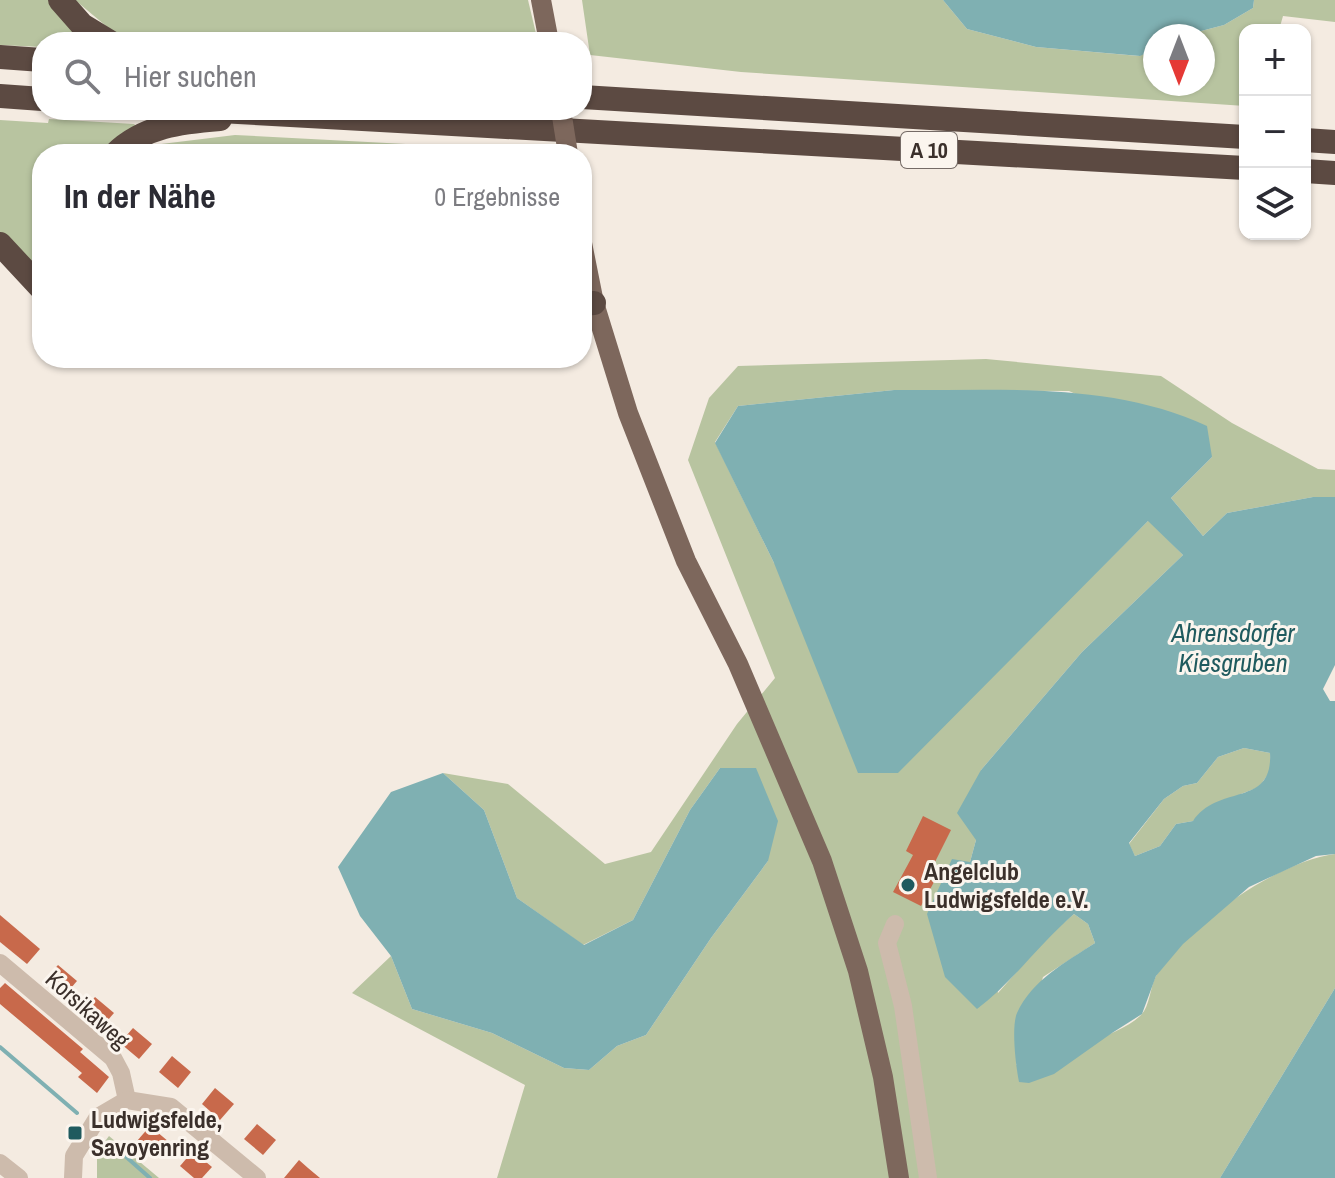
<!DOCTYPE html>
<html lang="de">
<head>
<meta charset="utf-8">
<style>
	body { margin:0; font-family:"Archivo Narrow",sans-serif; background:#f7f7f7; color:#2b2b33 }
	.controls { position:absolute; right:24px; top:24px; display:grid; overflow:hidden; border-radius:16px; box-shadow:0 2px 6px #0004 }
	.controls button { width:72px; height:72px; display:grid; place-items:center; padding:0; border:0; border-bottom:2px solid #e1e1e2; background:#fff; color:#2b2b33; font:40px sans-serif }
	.compass { position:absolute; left:1143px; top:24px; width:72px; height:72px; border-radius:50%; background:#fff; box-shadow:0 2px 6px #0004; rotate:180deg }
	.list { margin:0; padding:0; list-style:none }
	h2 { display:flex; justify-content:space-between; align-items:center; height:104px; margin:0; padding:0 32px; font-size:34px }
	h2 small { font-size:26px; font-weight:400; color:#7c7c81 }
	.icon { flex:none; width:44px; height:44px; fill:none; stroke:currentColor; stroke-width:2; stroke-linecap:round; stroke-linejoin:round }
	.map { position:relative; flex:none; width:1335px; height:1178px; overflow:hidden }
	.search { position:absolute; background:#fff; box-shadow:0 2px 6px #0004; left:32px; top:32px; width:560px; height:88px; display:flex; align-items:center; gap:20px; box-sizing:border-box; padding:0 28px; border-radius:32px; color:#7c7c81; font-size:30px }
	.panel { position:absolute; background:#fff; box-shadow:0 2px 6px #0004; left:32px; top:144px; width:560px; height:224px; border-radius:32px }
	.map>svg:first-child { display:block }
	.green { fill:#b8c4a0 }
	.water { fill:#7fb0b2; fill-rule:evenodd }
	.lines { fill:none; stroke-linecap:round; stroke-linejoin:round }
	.stream { stroke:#7fb0b2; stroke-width:4 }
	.building { fill:#c8694b }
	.minor { stroke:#cdbbac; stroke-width:18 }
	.major { stroke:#7d675c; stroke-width:20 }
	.highway { stroke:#5c4a42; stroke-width:24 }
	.major-bridge { stroke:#7d675c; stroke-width:20 }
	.poi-dot { fill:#1f5a5e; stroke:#fbf5ee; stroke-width:3 }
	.labels { text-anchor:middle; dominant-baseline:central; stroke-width:6; stroke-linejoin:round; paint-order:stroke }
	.shield { fill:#fbf5ee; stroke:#756b66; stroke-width:2 }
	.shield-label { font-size:22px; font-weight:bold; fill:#3b302b }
	.poi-label { font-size:24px; font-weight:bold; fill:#3b302b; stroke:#fbf5ee; text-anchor:start }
	.street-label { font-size:24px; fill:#3b302b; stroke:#fbf5ee }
	.water-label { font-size:26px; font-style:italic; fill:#1f5a5e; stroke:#fbf5ee }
</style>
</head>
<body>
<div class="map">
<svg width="1335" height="1178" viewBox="0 0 1335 1178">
	<rect width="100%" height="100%" fill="#f4ebe1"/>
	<g class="green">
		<polygon points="0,0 51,0 92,42 42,42 42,47 0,45"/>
		<polygon points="75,0 528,0 538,42 153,42 112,31"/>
		<polygon points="582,0 943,0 967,29 1036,47 1139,56 1155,49 1155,84 1203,84 1203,36 1182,36 1224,25 1253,8 1254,0 1335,0 1335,22 1283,16 1279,30 1245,30 1245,106 741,72 590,55"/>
		<polygon points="49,119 134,124 136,126 105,154 42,154 42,280 0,234 0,120 48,123"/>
		<polygon points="235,135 558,152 559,154 141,154 153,145"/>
		<path d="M986 359 1161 376 1232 423 1318 469 1335 470V497H1313L1227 513 1203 536 1171 498 1212 457 1069 391 894 390 738 406 715 442 774 563 1035 633 1149 520 1183 555 1082 652 981 770 976 840 970 862 998 993 1048 936 1074 914 1088 924 1095 943 1043 977 1016 1065C1047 1055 1118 1038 1141 1015 1150 1006 1150 987 1156 976 1187 924 1276 862 1335 854V988L1220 1178H497L525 1085 352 993 391 956 412 1009 492 1033 564 1068 589 1070 617 1046 646 1035 711 938 768 861 720 768 690 810 633 920 583 945 517 898 484 810 443 773 508 784 605 864 651 852 737 724 775 678 688 460 709 398 738 366Z"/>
		<polygon points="1244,748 1270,753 1271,770 1259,787 1241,794 1193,821 1176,824 1160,846 1135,856 1129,844 1164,799 1183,786 1197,783 1218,757"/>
		<polygon points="109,1136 159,1178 97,1178 97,1152"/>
	</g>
	<g class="water">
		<polygon points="943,0 1254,0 1253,8 1224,25 1182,36 1155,36 1155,49 1140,56 1036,47 967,29"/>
		<path d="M894 390C998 391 1110 381 1207 426L1212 457 1171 498 1203 536 1227 513 1313 497H1335V665L1323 689 1330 701H1335V854L1316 856 1249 887 1183 944 1156 976 1142 1014 1112 1033 1054 1074 1029 1083 1019 1082C1016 1067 1011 1027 1017 1013 1032 980 1066 962 1095 943L1088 924 1074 914C1039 944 1013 982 977 1009L945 977 927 914 952 859 970 862 976 840 957 813 981 770 1082 652 1183 555 1148 521 898 773H858L774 563 715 443 738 406ZM1244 748 1270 753C1273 808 1219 783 1193 821L1176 824 1160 846 1135 856 1129 843 1164 799 1183 786 1197 783 1218 757Z"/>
		<polygon points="720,768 756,768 778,821 768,861 711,938 646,1035 617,1046 589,1070 564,1068 492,1033 412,1009 391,956 360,916 338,867 391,792 443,773 484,810 517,898 584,945 633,920 690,810"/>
		<polygon points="1335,988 1335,1178 1220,1178"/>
	</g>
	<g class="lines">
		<g class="stream">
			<polyline points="0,1047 77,1113"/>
			<polyline points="115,1147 150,1178"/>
		</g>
	</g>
	<g class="building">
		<polygon points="923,816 951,830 927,878 934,882 921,906 893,892 913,855 906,851"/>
		<polygon points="0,915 40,949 27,964 0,942"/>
		<polygon points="58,965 77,981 64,996 45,980"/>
		<polygon points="5,983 83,1049 80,1052 109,1077 97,1093 78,1077 82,1073 0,1004 0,988"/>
		<polygon points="95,997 114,1013 101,1028 82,1012"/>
		<polygon points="133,1028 152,1044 139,1059 120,1043"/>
		<polygon points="172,1056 191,1072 178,1088 159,1072"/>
		<polygon points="215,1088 234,1104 220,1120 202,1104"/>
		<polygon points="257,1124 276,1140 263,1155 244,1139"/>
		<polygon points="150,1126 169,1142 156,1157 137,1141"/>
		<polygon points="193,1151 212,1167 202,1178 194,1178 180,1166"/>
		<polygon points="299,1160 308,1168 320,1178 284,1178"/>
	</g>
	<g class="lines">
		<g class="minor">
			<polyline points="895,924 887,943 903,1006 928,1178"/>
			<polyline points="0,963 113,1058 121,1073 127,1100"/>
			<polyline points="0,1163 19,1178"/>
			<polyline points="73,1178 74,1156 98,1117 127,1100 171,1107 257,1178"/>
		</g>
		<g class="major">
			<polyline points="541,0 549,42"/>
			<polyline points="582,243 594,303 628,413 686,561 738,664 822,861 858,971 883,1077 899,1178"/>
		</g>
		<g class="highway">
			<polyline points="60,0 82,25 110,42"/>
			<polyline points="0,57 42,60"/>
			<polyline points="0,96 42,99"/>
			<polyline points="582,97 1245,137"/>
			<polyline points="202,110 1245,168"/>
			<polyline points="1305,140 1335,142"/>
			<path d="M115 154C143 126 182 122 220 119"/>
			<polyline points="1305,171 1335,173"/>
			<polyline points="0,244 42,289"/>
			<polyline points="582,304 594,303"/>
		</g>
		<polyline class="major-bridge" points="561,110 568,154"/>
	</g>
	<g class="poi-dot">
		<circle cx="908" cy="885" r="8"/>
		<rect x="67" y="1125" width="16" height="16" rx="4"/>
	</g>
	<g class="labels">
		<rect class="shield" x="901" y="132" width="56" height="36" rx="6"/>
		<g class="shield-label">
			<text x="929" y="150">A 10</text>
		</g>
		<g class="poi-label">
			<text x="924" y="871">Angelclub<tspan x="924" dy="28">Ludwigsfelde e.V.</tspan></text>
			<text x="91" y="1119">Ludwigsfelde,<tspan x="91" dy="28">Savoyenring</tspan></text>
		</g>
		<g class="street-label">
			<text transform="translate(88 1009) rotate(42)">Korsikaweg</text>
		</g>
		<g class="water-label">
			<text x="1233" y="632">Ahrensdorfer<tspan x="1233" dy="30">Kiesgruben</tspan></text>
		</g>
	</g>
</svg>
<div class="controls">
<button>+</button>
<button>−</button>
<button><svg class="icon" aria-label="layers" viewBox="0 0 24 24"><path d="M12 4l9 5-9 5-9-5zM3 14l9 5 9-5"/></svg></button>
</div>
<svg class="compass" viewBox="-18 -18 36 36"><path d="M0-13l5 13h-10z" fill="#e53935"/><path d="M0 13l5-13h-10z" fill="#7c7c81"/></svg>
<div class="search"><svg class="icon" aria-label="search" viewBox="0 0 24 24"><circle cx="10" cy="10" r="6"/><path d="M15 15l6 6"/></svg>Hier suchen</div>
<section class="panel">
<h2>In der Nähe<small>0 Ergebnisse</small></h2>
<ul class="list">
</ul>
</section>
</div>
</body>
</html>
